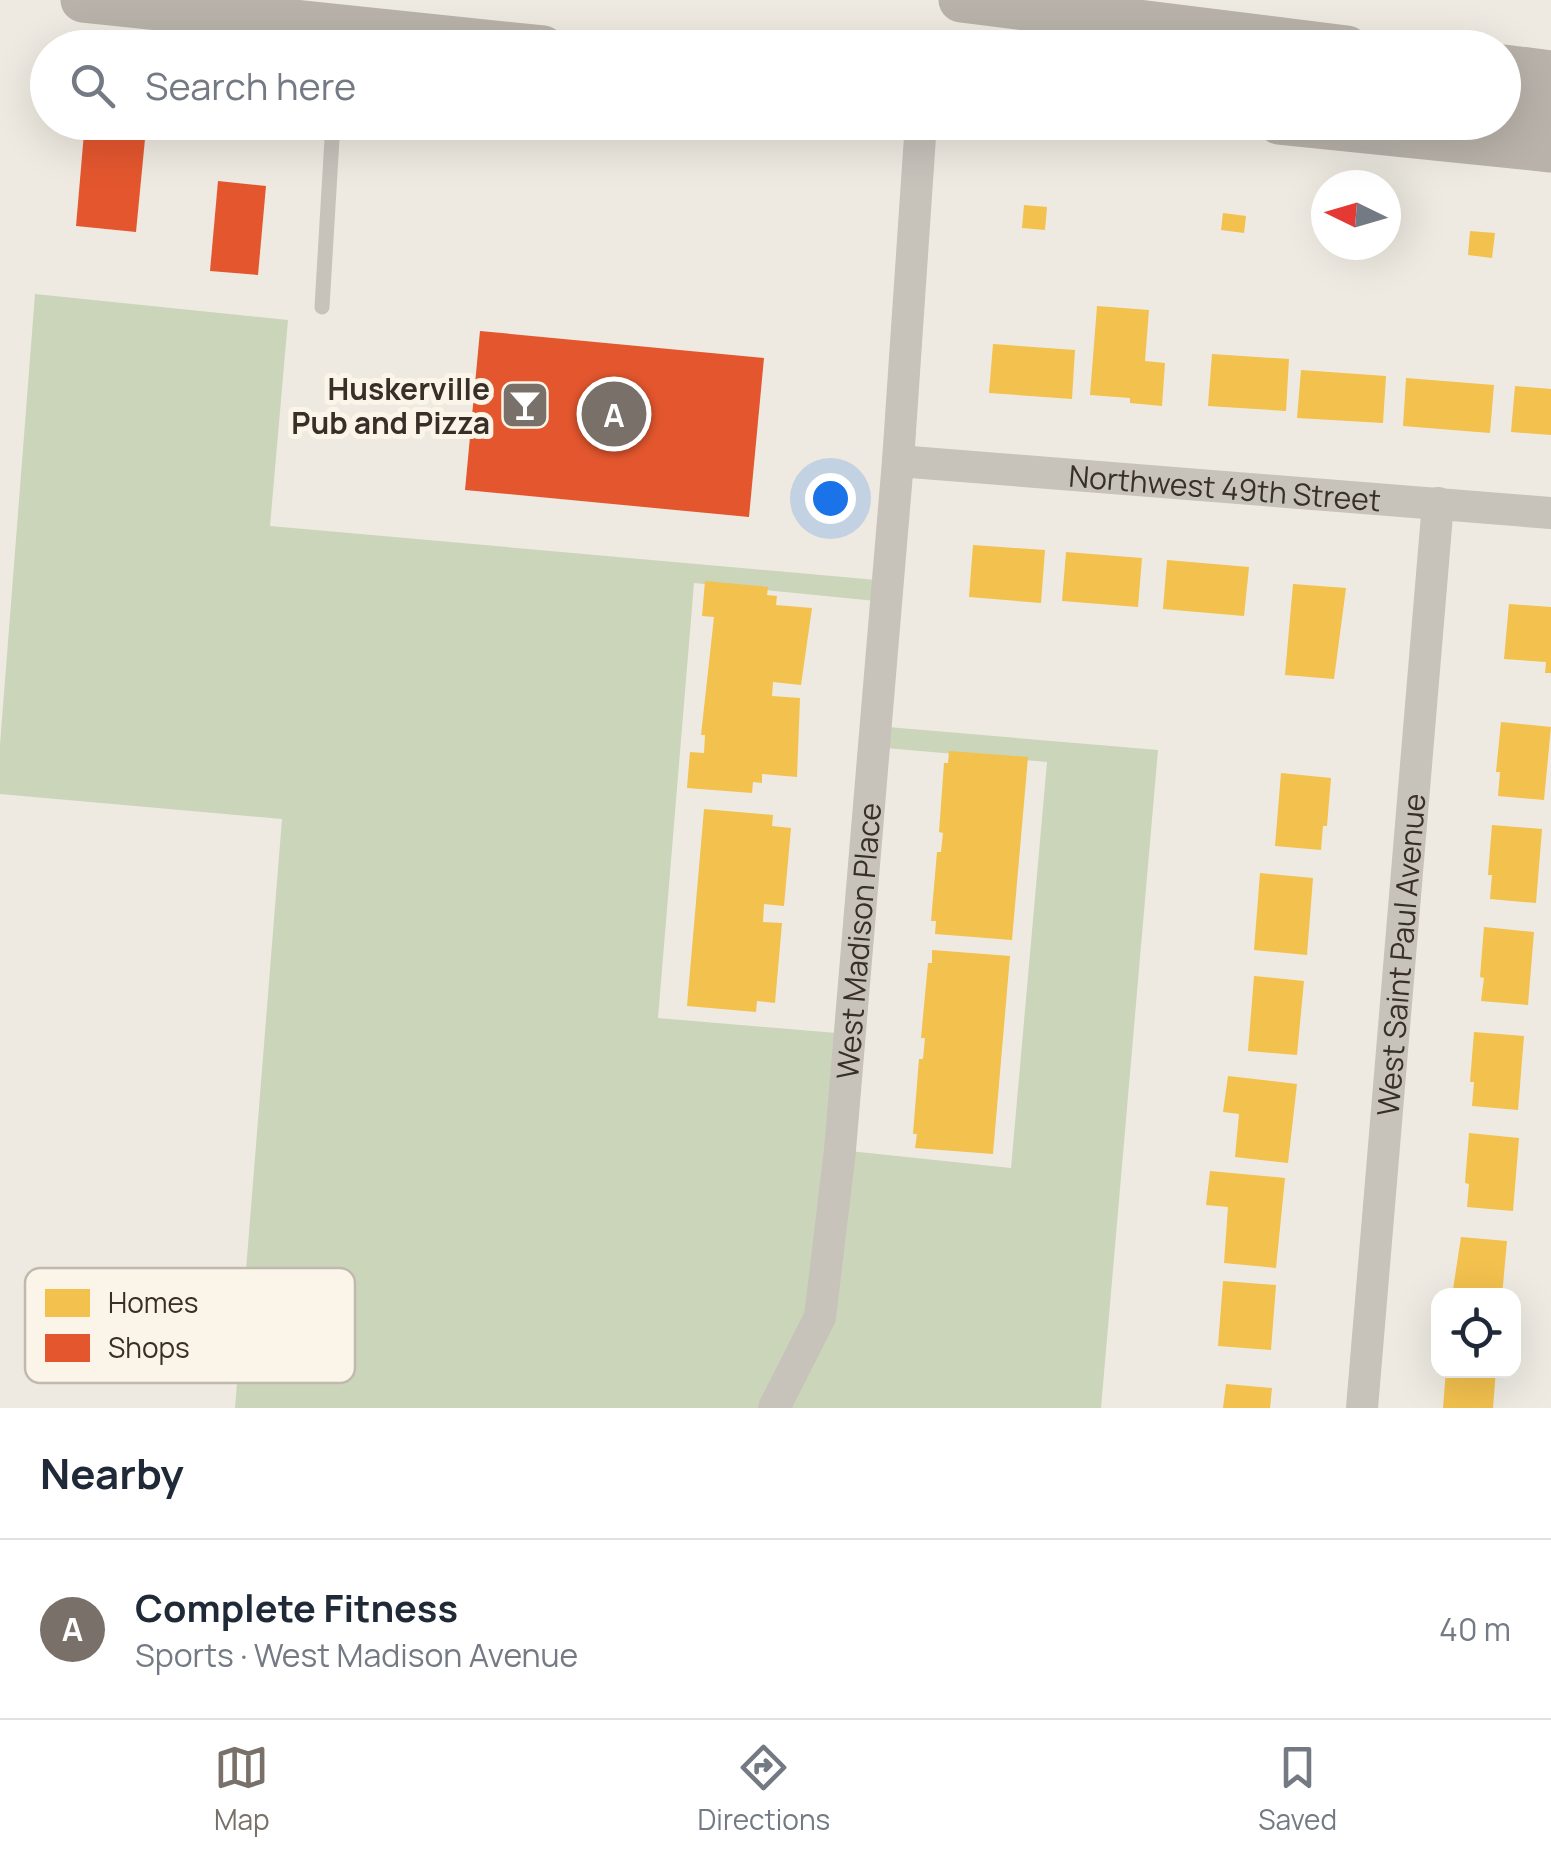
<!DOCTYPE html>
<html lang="en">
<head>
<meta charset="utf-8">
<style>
	body { margin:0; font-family:Manrope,sans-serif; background:#f2f2f3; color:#1f2937 }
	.controls { position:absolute; right:30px; bottom:30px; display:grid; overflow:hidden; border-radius:20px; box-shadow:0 10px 40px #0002 }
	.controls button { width:90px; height:90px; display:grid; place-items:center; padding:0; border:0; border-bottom:2px solid #e0e1e3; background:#fff; color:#1f2937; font:50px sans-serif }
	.compass { position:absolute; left:1311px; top:170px; width:90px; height:90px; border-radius:50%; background:#fff; box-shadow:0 10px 40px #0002; rotate:275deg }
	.you { position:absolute; left:830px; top:498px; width:35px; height:35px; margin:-25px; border:8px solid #fff; border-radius:50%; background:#1a73e8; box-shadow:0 0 0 15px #1a73e833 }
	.badge { display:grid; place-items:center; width:65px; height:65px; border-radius:50%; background:#787069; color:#fff; font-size:32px; font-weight:700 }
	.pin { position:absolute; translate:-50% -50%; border:5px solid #fff; box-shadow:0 2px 10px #0006 }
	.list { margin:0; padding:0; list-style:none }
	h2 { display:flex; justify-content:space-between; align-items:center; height:130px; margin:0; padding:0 40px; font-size:42px }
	h2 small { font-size:32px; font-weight:400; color:#747a83 }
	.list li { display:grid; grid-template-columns:65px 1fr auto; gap:30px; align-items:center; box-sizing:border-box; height:180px; padding:0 40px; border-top:2px solid #e0e1e3 }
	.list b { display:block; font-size:38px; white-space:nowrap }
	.list p { margin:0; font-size:32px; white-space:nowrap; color:#747a83 }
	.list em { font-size:32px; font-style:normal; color:#747a83 }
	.icon { flex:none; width:55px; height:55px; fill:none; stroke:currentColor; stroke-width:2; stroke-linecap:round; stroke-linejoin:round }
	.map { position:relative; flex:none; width:1551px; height:1408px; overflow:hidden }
	.search { position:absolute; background:#fff; box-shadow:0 10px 40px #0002; left:30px; right:30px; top:30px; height:110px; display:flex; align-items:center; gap:25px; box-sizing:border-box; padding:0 35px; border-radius:55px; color:#747a83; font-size:38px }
	.sheet { height:310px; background:#fff }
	nav { display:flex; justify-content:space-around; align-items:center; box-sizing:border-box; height:140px; border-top:2px solid #e0e1e3; background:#fff; font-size:28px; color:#747a83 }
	nav a { display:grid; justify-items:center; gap:5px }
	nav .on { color:#787069 }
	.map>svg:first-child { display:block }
	.green { fill:#cbd5ba }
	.homes { fill:#f2c14e }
	.shops { fill:#e4572e }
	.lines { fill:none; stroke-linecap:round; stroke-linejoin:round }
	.lane { stroke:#c7c2ba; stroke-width:15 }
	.street { stroke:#c7c2ba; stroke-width:32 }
	.secondary { stroke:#b8b2aa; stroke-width:45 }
	.labels { text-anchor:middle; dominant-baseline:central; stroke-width:10; stroke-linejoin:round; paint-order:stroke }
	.poi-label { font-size:30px; font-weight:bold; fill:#382f28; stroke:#faf5e8; text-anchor:end }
	.street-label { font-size:30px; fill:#382f28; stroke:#faf5e8 }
	.key { fill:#faf5e8; stroke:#c0baae; stroke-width:2.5 }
	.key-label { font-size:28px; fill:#382f28 }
</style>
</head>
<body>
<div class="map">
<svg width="1551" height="1408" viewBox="0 0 1551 1408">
	<rect width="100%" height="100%" fill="#eeeae1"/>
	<polygon class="green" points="35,294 288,320 270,526 888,581 886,602 694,583 658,1018 849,1034 840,1150 1011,1168 1047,762 874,747 876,726 1158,750 1101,1408 235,1408 282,819 0,794 0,745"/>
	<g class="homes">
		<polygon points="1024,205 1047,207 1045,230 1022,228"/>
		<polygon points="1223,213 1246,216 1244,233 1221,230"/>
		<polygon points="1470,231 1495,233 1492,258 1468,255"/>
		<polygon points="1097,306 1149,310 1145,361 1165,363 1162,406 1130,403 1130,398 1090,395"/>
		<polygon points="993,344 1075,350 1072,399 989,393"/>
		<polygon points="1212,354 1289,359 1286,411 1208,406"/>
		<polygon points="1301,370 1386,376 1383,423 1297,418"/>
		<polygon points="1406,378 1494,385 1490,433 1403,426"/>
		<polygon points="1515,386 1551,389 1551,435 1511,432"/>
		<polygon points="973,545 1045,550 1041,603 969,597"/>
		<polygon points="1066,552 1142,558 1138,607 1062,601"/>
		<polygon points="1167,560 1249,567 1244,616 1163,609"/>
		<polygon points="705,581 768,587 767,595 777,596 776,605 812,608 801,685 773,682 772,696 800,698 797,777 762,774 762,783 753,782 752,793 687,788 690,752 704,753 705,735 701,735 714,617 702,616"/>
		<polygon points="1293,584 1346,588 1334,679 1285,675"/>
		<polygon points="1509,604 1551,607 1551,673 1545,673 1546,662 1504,659"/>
		<polygon points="1501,722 1551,727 1544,800 1498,796 1500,772 1496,772"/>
		<polygon points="949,751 1028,757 1012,940 935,934 936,921 931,921 937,852 941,852 943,833 939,832 944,763 948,763"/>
		<polygon points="1281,773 1331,778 1327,826 1323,826 1321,850 1275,846"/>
		<polygon points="704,809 773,815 772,826 791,828 784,906 764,904 763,922 782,923 775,1003 757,1001 756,1012 687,1006"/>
		<polygon points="1492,825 1542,829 1536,903 1490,899 1492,875 1488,875"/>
		<polygon points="1260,873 1313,878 1307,955 1254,950"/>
		<polygon points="1484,927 1534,932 1528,1005 1481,1001 1484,978 1480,977"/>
		<polygon points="932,950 1010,956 993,1154 915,1148 917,1134 913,1134 919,1059 923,1059 925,1038 921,1038 928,963 932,963"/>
		<polygon points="1254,976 1304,981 1297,1055 1248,1051"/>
		<polygon points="1474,1032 1524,1036 1518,1110 1472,1106 1474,1082 1470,1082"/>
		<polygon points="1228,1076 1297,1084 1288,1163 1235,1157 1239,1114 1223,1112"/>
		<polygon points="1469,1133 1519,1138 1513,1211 1467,1207 1469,1184 1465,1183"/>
		<polygon points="1210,1171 1285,1178 1276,1268 1224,1263 1228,1207 1206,1205"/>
		<polygon points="1461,1237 1507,1241 1502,1296 1452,1296"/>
		<polygon points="1223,1281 1276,1285 1271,1350 1218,1346"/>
		<polygon points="1446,1370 1496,1370 1493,1408 1443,1408"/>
		<polygon points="1226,1384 1272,1388 1270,1408 1223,1408"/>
	</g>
	<g class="shops">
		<polygon points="84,133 145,139 136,232 76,226"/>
		<polygon points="218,181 266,186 258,275 210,271"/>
		<polygon points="480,331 764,358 749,517 465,490"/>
	</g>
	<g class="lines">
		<polyline class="lane" points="322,307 333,122"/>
		<g class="street">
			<path id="s1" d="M898 461 1551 513"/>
			<path id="s2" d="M774 1408 820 1317 840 1150 898 461 921 122"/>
			<path id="s3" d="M1362 1408 1438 503"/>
		</g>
		<g class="secondary">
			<polyline points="83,0 543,48"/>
			<polyline points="961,0 1347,48"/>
			<polyline points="1504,67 1551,73"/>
			<polyline points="1504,109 1540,112 1551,110"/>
			<polyline points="1279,122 1551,150"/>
		</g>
	</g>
	<defs>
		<g id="bar-square" transform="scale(2.5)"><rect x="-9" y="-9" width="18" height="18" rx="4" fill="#787069" stroke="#faf5e8"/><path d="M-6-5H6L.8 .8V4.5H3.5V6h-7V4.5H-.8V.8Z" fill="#fff"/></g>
	</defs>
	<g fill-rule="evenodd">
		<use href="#bar-square" x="525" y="405"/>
	</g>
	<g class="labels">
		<g class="poi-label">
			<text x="490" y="388">Huskerville<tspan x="490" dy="34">Pub and Pizza</tspan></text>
		</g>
		<g class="street-label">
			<text stroke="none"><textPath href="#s1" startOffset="328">Northwest 49th Street</textPath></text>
			<text stroke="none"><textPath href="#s2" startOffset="480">West Madison Place</textPath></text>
			<text stroke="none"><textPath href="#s3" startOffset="455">West Saint Paul Avenue</textPath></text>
		</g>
	</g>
	<rect x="25" y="1268" width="330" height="115" rx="15" class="key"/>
	<rect x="45" y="1289" width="45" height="28" fill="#f2c14e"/>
	<rect x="45" y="1334" width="45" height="28" fill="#e4572e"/>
	<g class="key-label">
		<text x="108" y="1313">Homes</text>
		<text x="108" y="1358">Shops</text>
	</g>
</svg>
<div class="controls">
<button><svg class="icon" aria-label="locate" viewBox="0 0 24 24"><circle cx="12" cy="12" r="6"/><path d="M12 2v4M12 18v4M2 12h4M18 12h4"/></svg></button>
</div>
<svg class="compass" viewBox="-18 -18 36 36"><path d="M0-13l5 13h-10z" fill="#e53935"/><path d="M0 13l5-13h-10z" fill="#747a83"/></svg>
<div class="you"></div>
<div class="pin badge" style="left:614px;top:414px">A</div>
<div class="search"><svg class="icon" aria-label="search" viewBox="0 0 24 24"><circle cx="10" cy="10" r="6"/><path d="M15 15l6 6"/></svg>Search here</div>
</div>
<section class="sheet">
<h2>Nearby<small></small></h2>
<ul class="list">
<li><span class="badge">A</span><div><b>Complete Fitness</b><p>Sports · West Madison Avenue</p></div><em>40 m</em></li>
</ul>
</section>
<nav>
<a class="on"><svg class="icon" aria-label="map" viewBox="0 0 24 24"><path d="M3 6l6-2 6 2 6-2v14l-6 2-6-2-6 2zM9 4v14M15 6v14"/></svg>Map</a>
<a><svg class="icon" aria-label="directions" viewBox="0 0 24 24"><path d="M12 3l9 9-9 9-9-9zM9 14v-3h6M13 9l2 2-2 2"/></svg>Directions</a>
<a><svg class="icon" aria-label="saved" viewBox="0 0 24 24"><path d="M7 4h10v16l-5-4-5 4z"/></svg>Saved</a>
</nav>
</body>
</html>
